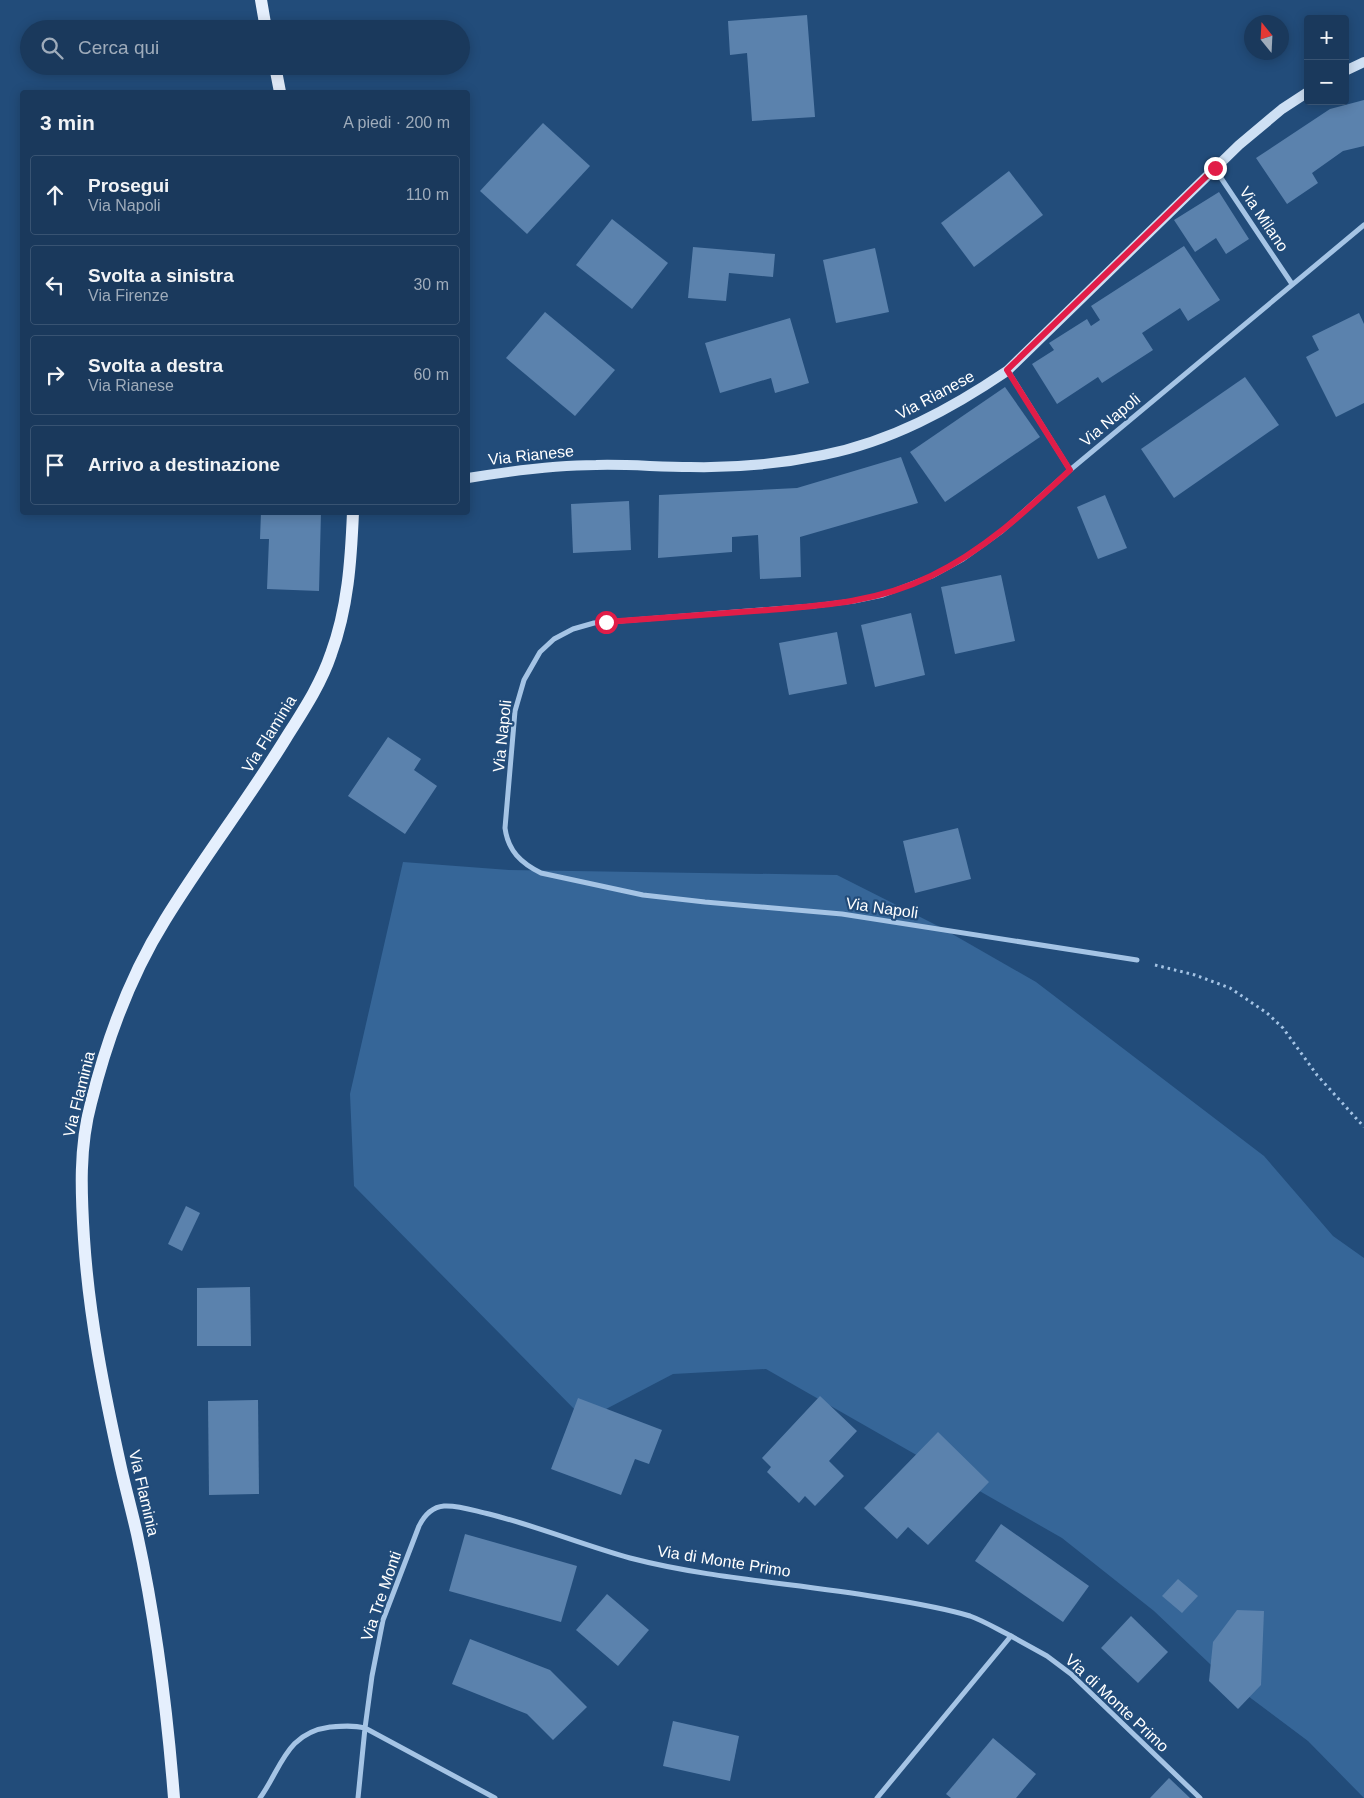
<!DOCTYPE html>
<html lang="it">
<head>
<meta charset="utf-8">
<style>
	body { margin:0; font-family:Arial,sans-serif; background:#274465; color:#f1f3f6 }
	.controls { position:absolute; right:15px; top:15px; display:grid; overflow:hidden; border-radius:5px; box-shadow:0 2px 12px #0003 }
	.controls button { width:45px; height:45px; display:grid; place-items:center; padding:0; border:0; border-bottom:1px solid #385372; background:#1a395c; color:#f1f3f6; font:25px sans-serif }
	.compass { position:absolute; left:1244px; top:15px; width:45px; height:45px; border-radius:50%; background:#1a395c; box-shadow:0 2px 12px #0003; rotate:342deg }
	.stop { position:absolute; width:15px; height:15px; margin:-11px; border:4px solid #e11d48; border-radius:50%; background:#fff }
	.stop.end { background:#e11d48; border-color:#fff; box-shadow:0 1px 5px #0008 }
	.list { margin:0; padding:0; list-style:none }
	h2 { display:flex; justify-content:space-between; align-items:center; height:65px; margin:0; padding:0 20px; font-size:21px }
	h2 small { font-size:16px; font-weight:400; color:#9facbb }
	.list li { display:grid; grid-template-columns:32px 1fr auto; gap:15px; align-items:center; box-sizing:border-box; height:80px; margin:0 10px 10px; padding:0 10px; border:1px solid #385372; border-radius:5px }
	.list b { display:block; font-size:19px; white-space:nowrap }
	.list p { margin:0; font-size:16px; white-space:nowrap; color:#9facbb }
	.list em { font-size:16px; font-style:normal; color:#9facbb }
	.icon { flex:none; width:28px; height:28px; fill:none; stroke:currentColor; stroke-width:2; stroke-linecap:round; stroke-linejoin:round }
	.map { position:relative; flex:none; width:1364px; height:1798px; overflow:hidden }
	.search { position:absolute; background:#1a395c; box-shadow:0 2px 12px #0003; left:20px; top:20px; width:450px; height:55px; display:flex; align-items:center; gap:12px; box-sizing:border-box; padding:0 18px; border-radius:28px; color:#9facbb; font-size:19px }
	.panel { position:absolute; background:#1a395c; box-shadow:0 2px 12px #0003; left:20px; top:90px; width:450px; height:425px; border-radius:5px }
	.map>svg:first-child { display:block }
	.green { fill:#366698 }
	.building { fill:#5b82ad }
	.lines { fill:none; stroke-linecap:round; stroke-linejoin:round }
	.path { stroke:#a5c4e5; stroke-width:3; stroke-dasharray:2.5 4; stroke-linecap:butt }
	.minor { stroke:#a5c4e5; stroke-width:5 }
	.secondary { stroke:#cee0f4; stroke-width:10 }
	.primary { stroke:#e5effd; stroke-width:12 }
	.route { stroke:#e11d48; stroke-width:6 }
	.labels { text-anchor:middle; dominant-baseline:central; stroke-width:4.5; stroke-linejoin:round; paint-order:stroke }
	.street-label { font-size:16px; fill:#fff; stroke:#224c7a }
</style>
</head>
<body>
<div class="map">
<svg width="1364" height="1798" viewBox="0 0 1364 1798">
	<rect width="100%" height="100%" fill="#224c7a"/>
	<polygon class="green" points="403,862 509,870 837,875 940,927 1036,982 1264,1156 1333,1236 1364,1258 1364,1798 1308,1741 1228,1681 1154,1611 1062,1538 766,1369 673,1374 585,1420 354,1186 350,1094"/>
	<g class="building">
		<polygon points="807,15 815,117 752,121 747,53 730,55 728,21"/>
		<polygon points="1364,100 1364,146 1343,151 1312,173 1318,183 1287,204 1256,158 1330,109"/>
		<polygon points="543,123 590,166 527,234 480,191"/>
		<polygon points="1009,171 1043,215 974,267 941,223"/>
		<polygon points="1219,192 1249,239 1226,254 1216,238 1195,252 1174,220"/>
		<polygon points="612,219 668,263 632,309 576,265"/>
		<polygon points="1184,246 1220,300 1188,321 1180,308 1142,333 1153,350 1102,383 1098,377 1057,404 1032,364 1054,350 1049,343 1087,319 1091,326 1100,320 1091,306"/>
		<polygon points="693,247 775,254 773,277 729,273 726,301 688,298"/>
		<polygon points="875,248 889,312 836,323 823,260"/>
		<polygon points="545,312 615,370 575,416 506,358"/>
		<polygon points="1359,313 1364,324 1364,403 1336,417 1306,357 1319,350 1312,336"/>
		<polygon points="790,318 809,383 775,393 771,378 720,393 705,343"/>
		<polygon points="1245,377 1279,425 1174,498 1141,449"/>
		<polygon points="1005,387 1040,437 945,502 910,452"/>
		<polygon points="901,457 918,503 800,537 801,577 760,579 758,535 732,537 732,552 658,558 659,495 797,488"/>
		<polygon points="1105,495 1127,548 1098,559 1077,507"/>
		<polygon points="629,501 631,550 573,553 571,504"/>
		<polygon points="261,512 321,512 319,591 267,589 269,539 260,539"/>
		<polygon points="1001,575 1015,641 955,654 941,587"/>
		<polygon points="911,613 925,675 875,687 861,625"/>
		<polygon points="837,632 847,684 789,695 779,643"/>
		<polygon points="388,737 421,759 414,770 437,786 405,834 348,796"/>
		<polygon points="958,828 971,879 915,893 903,841"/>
		<polygon points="186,1206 200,1213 182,1251 168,1244"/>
		<polygon points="250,1287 251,1346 197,1346 197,1288"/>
		<polygon points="820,1396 857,1431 829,1461 844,1476 815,1506 805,1496 799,1503 767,1472 771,1467 762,1458"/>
		<polygon points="578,1398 662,1430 649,1464 635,1459 621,1495 551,1469"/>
		<polygon points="258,1400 259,1494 209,1495 208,1401"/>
		<polygon points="938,1432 989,1482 928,1545 908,1527 897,1539 864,1508"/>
		<polygon points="1001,1524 1089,1586 1063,1622 975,1561"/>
		<polygon points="465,1534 577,1566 561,1622 449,1591"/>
		<polygon points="1178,1579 1198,1596 1182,1613 1162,1596"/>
		<polygon points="607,1594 649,1630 618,1666 576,1630"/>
		<polygon points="1237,1610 1264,1611 1261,1685 1238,1709 1209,1681 1213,1642"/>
		<polygon points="1131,1616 1168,1652 1138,1683 1101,1648"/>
		<polygon points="470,1639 550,1670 587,1707 553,1740 527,1714 452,1684"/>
		<polygon points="673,1721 739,1736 730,1781 663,1766"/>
		<polygon points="993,1738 1036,1774 1016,1798 951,1798 946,1794"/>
		<polygon points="1169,1778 1190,1798 1150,1798"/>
	</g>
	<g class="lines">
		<polyline class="path" points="1155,965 1195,975 1230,988 1267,1013 1283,1028 1317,1075 1364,1127"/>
		<g class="minor">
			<polyline points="1215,169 1292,284"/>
			<polyline points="1008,371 1070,470"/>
			<path d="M1137 960 842 914 705 902 643 895 541 873C521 863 508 851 505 828L515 711 524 680 540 652 554 639 573 629 594 623 813 606 854 601 883 595 932 576 963 559 1002 531 1070 470 1364 225"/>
			<path d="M260 1798C282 1767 286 1733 330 1727 342 1726 353 1725 365 1728L358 1798"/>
			<path d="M495 1798 365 1728 372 1676 383 1620 419 1526C424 1516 432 1507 444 1506 459 1505 475 1511 489 1514 537 1526 583 1545 630 1558 711 1579 795 1583 877 1597 908 1602 940 1607 970 1616 984 1621 997 1629 1011 1636"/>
			<polyline points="877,1798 1011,1636 1047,1656 1071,1674 1200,1798"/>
		</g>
		<g class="secondary">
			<polyline points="1345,71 1364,62"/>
			<path d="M468 478C510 471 553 465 596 465 627 464 659 467 690 467 734 468 780 464 823 455 890 442 951 409 1007 371L1239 145 1282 109 1308 92"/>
		</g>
		<g class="primary">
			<polyline points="261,0 266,29"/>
			<polyline points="275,66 280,92"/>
			<path d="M174 1798C167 1709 156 1621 137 1534 132 1512 126 1490 121 1468 104 1392 89 1316 84 1239 81 1193 79 1147 91 1103 107 1039 130 976 165 920 203 858 248 800 286 738 303 711 321 684 331 654 348 608 351 560 353 512"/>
		</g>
	</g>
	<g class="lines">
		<path class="route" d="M606 622C655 618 704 615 754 611 816 606 874 604 931 576 985 550 1027 510 1070 470L1007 370 1215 168"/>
	</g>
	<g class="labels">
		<g class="street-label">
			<text transform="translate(1264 219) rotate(56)">Via Milano</text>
			<text transform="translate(935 395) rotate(-28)">Via Rianese</text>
			<text transform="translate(1110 420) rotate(-40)">Via Napoli</text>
			<text transform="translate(531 455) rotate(-6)">Via Rianese</text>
			<text transform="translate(269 734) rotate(-58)">Via Flaminia</text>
			<text transform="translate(502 736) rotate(-84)">Via Napoli</text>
			<text transform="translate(882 908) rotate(8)">Via Napoli</text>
			<text transform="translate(79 1094) rotate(-76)">Via Flaminia</text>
			<text transform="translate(144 1493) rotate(77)">Via Flaminia</text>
			<text transform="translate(724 1561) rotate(9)">Via di Monte Primo</text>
			<text transform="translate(381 1596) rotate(-71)">Via Tre Monti</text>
			<text transform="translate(1117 1703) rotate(43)">Via di Monte Primo</text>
		</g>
	</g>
</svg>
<div class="controls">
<button>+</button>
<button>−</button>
</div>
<svg class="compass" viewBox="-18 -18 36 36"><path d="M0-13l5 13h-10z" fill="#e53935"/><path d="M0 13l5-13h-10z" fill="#9facbb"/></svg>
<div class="stop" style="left:606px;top:622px"></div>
<div class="stop end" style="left:1215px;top:168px"></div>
<div class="search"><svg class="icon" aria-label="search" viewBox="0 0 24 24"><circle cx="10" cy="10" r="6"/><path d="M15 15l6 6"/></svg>Cerca qui</div>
<section class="panel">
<h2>3 min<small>A piedi · 200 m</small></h2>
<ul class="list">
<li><svg class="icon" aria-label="ahead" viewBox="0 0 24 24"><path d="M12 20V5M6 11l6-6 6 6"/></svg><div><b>Prosegui</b><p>Via Napoli</p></div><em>110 m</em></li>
<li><svg class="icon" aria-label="left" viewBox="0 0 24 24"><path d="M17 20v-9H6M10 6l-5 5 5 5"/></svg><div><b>Svolta a sinistra</b><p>Via Firenze</p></div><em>30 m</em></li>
<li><svg class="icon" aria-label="right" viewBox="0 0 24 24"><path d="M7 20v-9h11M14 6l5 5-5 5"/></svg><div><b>Svolta a destra</b><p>Via Rianese</p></div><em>60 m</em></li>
<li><svg class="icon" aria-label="arrive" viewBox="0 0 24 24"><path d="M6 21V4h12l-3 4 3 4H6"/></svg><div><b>Arrivo a destinazione</b></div></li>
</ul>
</section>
</div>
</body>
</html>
